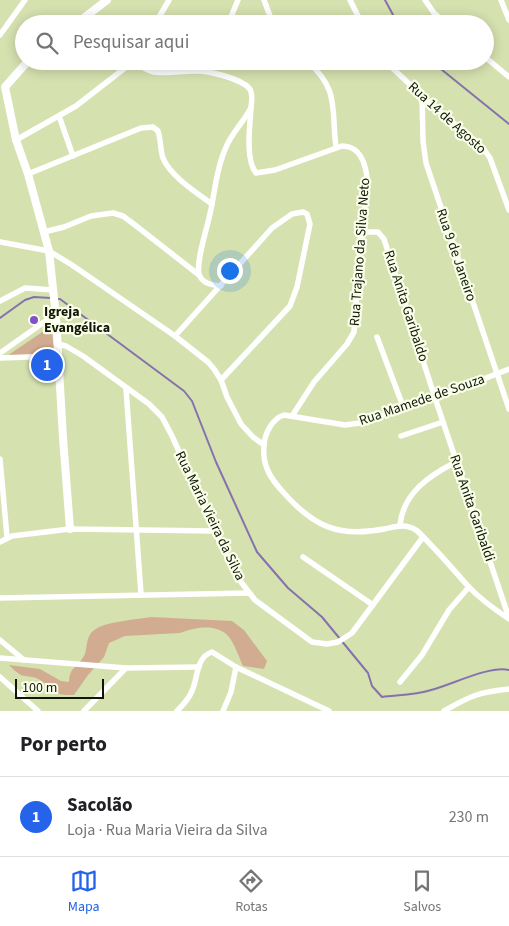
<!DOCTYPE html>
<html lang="pt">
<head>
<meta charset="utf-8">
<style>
	body { margin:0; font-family:"Source Sans 3",sans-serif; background:#f2f2f2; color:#202124 }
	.scale { position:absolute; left:15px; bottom:12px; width:89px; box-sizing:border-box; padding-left:5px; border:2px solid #121604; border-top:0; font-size:14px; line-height:18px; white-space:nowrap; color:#121604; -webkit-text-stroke:4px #f9feea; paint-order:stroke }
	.you { position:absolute; left:229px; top:270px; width:18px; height:18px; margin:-12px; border:4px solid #fff; border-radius:50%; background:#1a73e8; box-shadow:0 0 0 8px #1a73e833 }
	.badge { display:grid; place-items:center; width:32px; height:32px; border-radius:50%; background:#2563eb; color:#fff; font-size:16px; font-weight:700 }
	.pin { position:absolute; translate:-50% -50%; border:2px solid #fff; box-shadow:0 1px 5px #0006 }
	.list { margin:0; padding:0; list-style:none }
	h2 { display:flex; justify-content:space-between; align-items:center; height:65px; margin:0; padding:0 20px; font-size:21px }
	h2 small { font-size:16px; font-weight:400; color:#757577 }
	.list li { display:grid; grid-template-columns:32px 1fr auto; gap:15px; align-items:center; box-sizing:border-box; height:80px; padding:0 20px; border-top:1px solid #e0e0e0 }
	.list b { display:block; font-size:19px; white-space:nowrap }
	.list p { margin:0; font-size:16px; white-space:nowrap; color:#757577 }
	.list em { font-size:16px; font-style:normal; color:#757577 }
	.icon { flex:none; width:28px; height:28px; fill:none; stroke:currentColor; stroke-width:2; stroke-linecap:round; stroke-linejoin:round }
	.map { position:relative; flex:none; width:509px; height:711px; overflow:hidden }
	.search { position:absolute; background:#fff; box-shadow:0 2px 12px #0003; left:15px; right:15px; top:15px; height:55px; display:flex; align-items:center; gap:12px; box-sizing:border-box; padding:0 18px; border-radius:28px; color:#757577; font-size:19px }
	.sheet { height:145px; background:#fff }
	nav { display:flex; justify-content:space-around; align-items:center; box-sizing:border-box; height:70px; border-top:1px solid #e0e0e0; background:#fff; font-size:14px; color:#757577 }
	nav a { display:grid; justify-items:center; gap:2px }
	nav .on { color:#2563eb }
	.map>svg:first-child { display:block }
	.green { fill:#d1ac91 }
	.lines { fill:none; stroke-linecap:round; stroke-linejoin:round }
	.stream { stroke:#8572ad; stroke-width:2 }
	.minor { stroke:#fff; stroke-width:5.5 }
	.tertiary { stroke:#fff; stroke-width:8 }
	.poi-dot { fill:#8151c9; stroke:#f9feea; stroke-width:2 }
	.labels { text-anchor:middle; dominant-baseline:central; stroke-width:4.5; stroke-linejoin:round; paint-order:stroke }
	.street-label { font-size:14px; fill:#121604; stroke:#f9feea }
	.poi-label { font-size:14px; font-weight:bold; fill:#121604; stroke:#f9feea; text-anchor:start }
</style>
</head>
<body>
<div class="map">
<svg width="509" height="711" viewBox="0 0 509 711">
	<rect width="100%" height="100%" fill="#d6e1b0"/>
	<g class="green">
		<polygon points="51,326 55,353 7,356"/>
		<path d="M151 617 232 621 244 630 267 661 264 669 243 666C239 657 235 645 229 637 218 623 194 627 180 633L125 636 109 643 104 657 88 675 74 695C51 696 56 690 40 680 34 676 27 677 21 675 17 673 12 668 9 665L40 669 61 681 69 682C70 667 75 669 82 659 88 653 85 640 91 633 101 621 136 620 151 617Z"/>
	</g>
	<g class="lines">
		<g class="stream">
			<polyline points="385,0 398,24"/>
			<polyline points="431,61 509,124"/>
			<path d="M56 299H60L184 391 192 401 216 462 257 552 288 588 322 617 368 673 372 686 382 697C398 695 415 695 431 690 451 685 490 665 509 670"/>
			<polyline points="0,318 25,300 34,297 51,298"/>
		</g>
		<g class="minor">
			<polyline points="264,0 273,24"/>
			<polyline points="350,0 362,24"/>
			<polyline points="425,0 434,13 447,24"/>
			<polyline points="501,0 509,20"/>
			<polyline points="155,24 169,0"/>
			<polyline points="228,24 238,0"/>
			<polyline points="0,35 25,0"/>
			<polyline points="485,57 509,77"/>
			<path d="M307 61C340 90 331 108 336 147"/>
			<polyline points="385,61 422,96 483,148 490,158 509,210"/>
			<path d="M133 62C140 66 146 70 154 72 168 74 181 71 195 71 208 70 241 79 249 88 253 93 252 101 251 107 248 116 232 133 227 145 216 168 215 194 209 218 206 232 196 262 199 274 202 284 213 285 221 286"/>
			<polyline points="190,71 198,61"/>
			<polyline points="422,96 423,141 426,163 509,409"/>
			<path d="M251 108C250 125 245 159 256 173L275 170 342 146C357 146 363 157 366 171 370 188 363 214 361 232 358 265 357 298 354 332L347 344 314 382 292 416"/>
			<polyline points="59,116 73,156"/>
			<polyline points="16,140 76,106 134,61"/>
			<path d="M28 174 141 128 153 127 158 131C161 140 160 149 163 158 170 176 197 193 212 204"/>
			<polyline points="44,232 64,227 91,216 113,213 123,216 135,225 199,275"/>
			<polyline points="361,232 378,232 384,239 435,398 509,618"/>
			<polyline points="0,242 49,251 72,265 175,336 208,362 214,369 221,380 227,397 241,424 253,437 264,445"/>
			<polyline points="0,301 25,288 53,290"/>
			<polyline points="175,336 272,228 292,214 303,212 307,214 310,224 297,287 290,306 221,380"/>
			<polyline points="377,337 404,409"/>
			<polyline points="58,344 66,346 83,356 149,404 162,417 172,436 224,551 241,582 255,600 312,642 327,644 338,642 352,633 423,537"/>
			<polyline points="0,353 47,320 56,317"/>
			<polyline points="0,358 58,356"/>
			<path d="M509 369 435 398 360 423 345 425 284 415C272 419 265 433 264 445 262 465 270 478 283 492 313 526 338 538 384 529 395 527 405 523 416 530 421 534 425 539 430 544 443 557 455 572 468 586 480 599 494 609 509 619"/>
			<polyline points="126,389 141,594"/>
			<polyline points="401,436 443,422"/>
			<polyline points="0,459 7,537"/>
			<path d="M400 525C403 493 430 475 456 462"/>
			<polyline points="0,542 12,536 70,529 214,531"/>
			<polyline points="303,557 373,605"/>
			<polyline points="0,598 249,593"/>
			<polyline points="0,640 24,660"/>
			<polyline points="0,658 126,668 199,667"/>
			<polyline points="0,677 38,711"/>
			<polyline points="400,682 422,655 449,610 469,587"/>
			<polyline points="84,711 126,668"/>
			<path d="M177 711C183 705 189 699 192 691 198 678 196 657 212 652L236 667 329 711"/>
			<polyline points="223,711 231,692 236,667"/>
			<path d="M444 711C470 696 479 692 509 689"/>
		</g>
		<g class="tertiary">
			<polyline points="76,24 107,0"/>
			<polyline points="28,61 5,87 16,140 28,174 49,251 56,317 63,438 70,529"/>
		</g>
	</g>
	<circle class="poi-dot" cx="34" cy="320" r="5"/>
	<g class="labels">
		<g class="street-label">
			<text transform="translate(447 118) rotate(42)">Rua 14 de Agosto</text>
			<text transform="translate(360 252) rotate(-86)">Rua Trajano da Silva Neto</text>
			<text transform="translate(456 255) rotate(71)">Rua 9 de Janeiro</text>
			<text transform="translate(406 306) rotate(72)">Rua Anita Garibaldo</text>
			<text transform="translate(422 400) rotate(-19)">Rua Mamede de Souza</text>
			<text transform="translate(472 508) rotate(71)">Rua Anita Garibaldi</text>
			<text transform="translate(210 516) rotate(64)">Rua Maria Vieira da Silva</text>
		</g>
		<g class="poi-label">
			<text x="44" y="312">Igreja<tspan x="44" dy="16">Evangélica</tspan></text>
		</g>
	</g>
</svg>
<div class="scale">100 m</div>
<div class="you"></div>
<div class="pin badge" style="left:47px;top:365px">1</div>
<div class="search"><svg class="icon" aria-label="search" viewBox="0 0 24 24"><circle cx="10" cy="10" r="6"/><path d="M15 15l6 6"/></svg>Pesquisar aqui</div>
</div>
<section class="sheet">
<h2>Por perto<small></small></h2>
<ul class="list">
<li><span class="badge">1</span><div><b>Sacolão</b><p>Loja · Rua Maria Vieira da Silva</p></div><em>230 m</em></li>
</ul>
</section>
<nav>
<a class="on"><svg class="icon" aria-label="map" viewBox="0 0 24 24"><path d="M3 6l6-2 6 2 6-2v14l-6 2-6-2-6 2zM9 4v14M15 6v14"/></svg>Mapa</a>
<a><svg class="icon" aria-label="directions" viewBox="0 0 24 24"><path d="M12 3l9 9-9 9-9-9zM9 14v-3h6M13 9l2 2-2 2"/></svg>Rotas</a>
<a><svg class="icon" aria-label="saved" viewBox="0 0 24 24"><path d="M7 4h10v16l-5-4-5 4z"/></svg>Salvos</a>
</nav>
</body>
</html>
